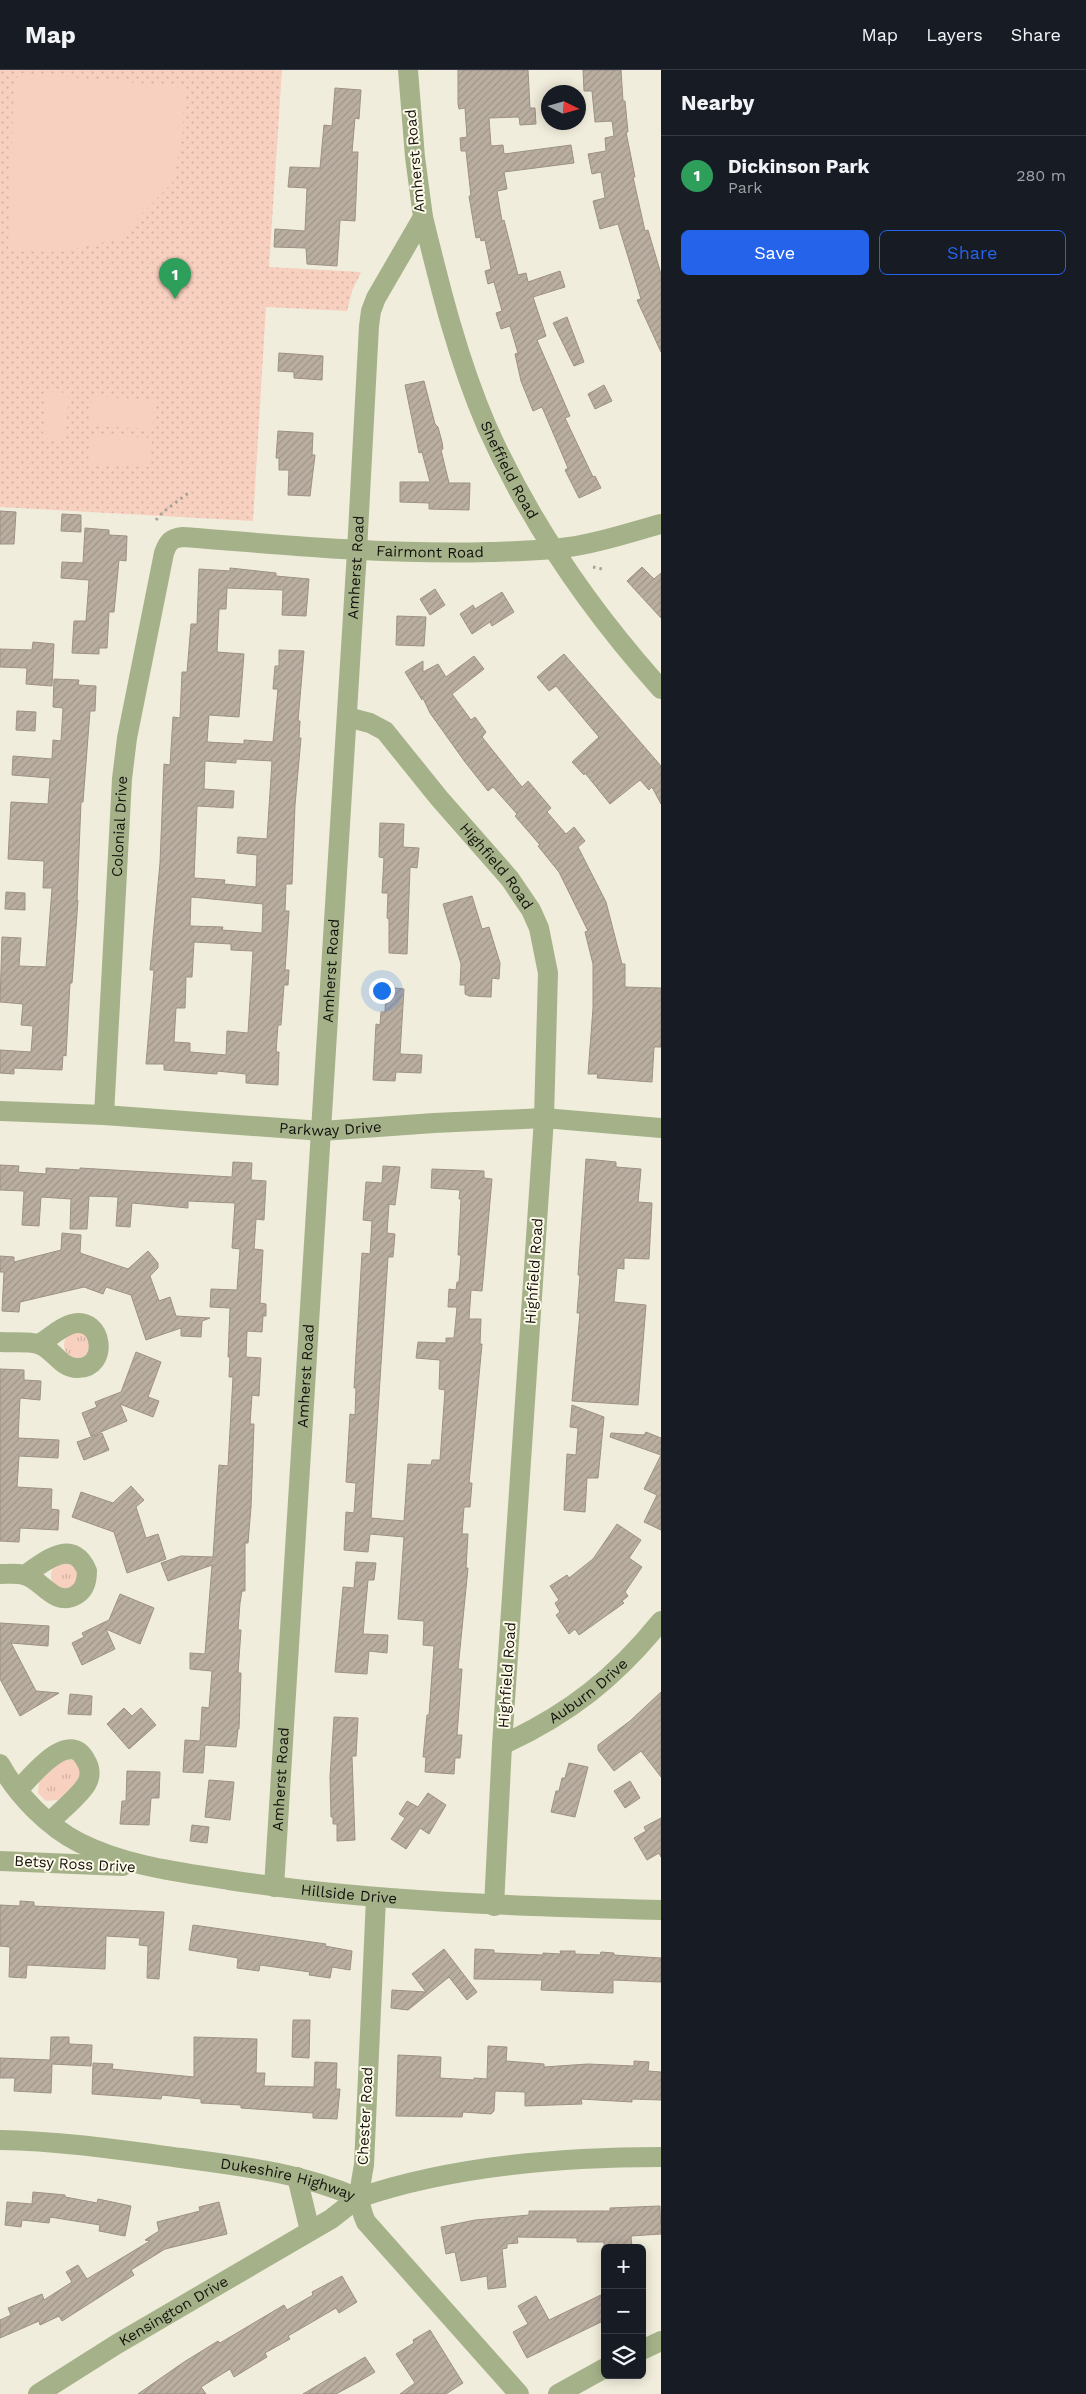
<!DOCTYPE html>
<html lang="en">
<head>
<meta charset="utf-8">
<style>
	body { margin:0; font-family:"Work Sans",sans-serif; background:#20242c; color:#f1f3f6 }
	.controls { position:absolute; right:15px; bottom:15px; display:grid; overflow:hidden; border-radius:8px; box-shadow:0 2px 12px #0003 }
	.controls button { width:45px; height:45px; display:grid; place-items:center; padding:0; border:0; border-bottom:1px solid #363941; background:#171b24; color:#f1f3f6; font:25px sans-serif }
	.compass { position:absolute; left:541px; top:15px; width:45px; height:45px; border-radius:50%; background:#171b24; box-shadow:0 2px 12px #0003; rotate:95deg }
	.you { position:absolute; left:381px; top:920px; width:18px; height:18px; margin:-12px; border:4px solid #fff; border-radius:50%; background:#1a73e8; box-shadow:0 0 0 8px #1a73e833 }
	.badge { display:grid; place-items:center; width:32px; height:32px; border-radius:50%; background:#2563eb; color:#fff; font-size:16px; font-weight:700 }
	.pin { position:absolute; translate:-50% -41px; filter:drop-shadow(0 1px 2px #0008) }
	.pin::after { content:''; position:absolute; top:26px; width:18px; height:15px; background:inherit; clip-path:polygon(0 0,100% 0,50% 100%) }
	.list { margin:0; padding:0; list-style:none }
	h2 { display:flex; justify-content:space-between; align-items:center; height:65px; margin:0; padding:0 20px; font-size:21px }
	h2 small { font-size:16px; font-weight:400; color:#9ea1a6 }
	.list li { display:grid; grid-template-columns:32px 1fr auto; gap:15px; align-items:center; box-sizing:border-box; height:80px; padding:0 20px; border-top:1px solid #363941 }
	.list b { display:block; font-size:19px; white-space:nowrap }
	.list p { margin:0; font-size:16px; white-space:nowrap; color:#9ea1a6 }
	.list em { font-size:16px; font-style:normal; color:#9ea1a6 }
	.actions { display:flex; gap:10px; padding:15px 20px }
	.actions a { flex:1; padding:11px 0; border:1px solid #2563eb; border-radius:8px; text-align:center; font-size:18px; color:#2563eb }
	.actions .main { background:#2563eb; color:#fff }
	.icon { flex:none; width:28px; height:28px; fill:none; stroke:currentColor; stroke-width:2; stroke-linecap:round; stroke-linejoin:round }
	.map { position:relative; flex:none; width:661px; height:2324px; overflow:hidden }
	header { display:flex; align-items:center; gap:30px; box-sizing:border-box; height:70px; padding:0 25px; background:#171b24; border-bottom:1px solid #363941 }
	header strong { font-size:24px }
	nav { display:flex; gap:28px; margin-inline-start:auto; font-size:18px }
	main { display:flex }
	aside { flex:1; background:#171b24 }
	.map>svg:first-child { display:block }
	.grass { fill:url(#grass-tufts) }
	.park { fill:url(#park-dots) }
	.pitch { fill:#f7d0c0 }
	.building { fill:url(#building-hatch); stroke:#9d9185; fill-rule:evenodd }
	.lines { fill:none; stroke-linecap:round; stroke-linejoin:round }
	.path { stroke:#a6a396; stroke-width:3; stroke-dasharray:2.5 4; stroke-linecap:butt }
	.street { stroke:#a5b289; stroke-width:20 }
	.labels { text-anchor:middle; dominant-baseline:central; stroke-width:4; stroke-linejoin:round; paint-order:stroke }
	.street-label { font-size:15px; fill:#13110c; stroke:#fefae9 }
</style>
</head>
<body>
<header>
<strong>Map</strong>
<nav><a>Map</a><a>Layers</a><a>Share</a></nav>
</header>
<main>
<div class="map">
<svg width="661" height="2324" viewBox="0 0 661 2324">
	<defs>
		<pattern id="grass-tufts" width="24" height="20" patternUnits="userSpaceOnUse" patternTransform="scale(1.25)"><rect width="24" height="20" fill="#f7d0c0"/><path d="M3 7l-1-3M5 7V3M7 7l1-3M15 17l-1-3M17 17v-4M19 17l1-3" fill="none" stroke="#d3b2a4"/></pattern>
		<pattern id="park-dots" width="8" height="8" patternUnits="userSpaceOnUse" patternTransform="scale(1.25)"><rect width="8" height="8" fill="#f7d0c0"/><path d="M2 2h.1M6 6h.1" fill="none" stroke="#d3b2a4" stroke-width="1.8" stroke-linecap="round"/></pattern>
		<pattern id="building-hatch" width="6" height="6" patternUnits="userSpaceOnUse" patternTransform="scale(1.25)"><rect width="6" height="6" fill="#baaea1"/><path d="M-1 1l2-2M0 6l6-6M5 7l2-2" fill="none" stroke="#9f9589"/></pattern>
	</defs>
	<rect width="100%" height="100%" fill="#f1eddc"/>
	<g class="grass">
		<circle cx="77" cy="1275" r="13"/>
		<circle cx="65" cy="1506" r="14"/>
		<polygon points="65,1687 79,1693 81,1708 58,1730 46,1731 38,1723 39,1712"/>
	</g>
	<polygon class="park" points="0,0 282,0 269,197 361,202 352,221 347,241 266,237 253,451 0,437"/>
	<g class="pitch">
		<polygon points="23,3 184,17 183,60 173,112 118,169 61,182 8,181 14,10"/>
		<polygon points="46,321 69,323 65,370 43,368"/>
		<polygon points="92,326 154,330 153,359 90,356"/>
		<polygon points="90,365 152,368 150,397 88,394"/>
	</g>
	<g class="building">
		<polygon points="458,0 528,0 530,38 535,38 536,54 520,55 519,47 489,48 491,76 503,75 504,84 571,75 574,93 504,102 507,119 497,121 502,151 504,150 518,205 526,203 528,212 560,201 565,217 533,227 546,266 537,270 570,346 565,348 593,407 595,406 601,418 579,428 565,400 568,398 542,337 533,341 521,311 515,284 518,283 510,256 501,259 496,243 502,241 494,212 488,214 485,201 491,199 485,170 481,171 480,167 476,168 469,126 471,126 466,81 461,81 460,68 467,67 465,38 459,39 458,34"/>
		<polygon points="583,0 621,0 623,31 625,31 628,62 626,62 635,107 633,107 645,161 648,160 661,204 661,282 637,230 641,229 618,154 600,159 593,131 605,128 601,102 592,104 588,84 606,81 605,68 614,66 612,51 595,52 592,21 584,21"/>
		<polygon points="335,18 361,20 359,49 355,48 352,82 358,82 355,151 340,150 337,196 307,194 306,178 274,177 275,159 305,161 307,118 288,117 290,97 320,98 324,55 332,56"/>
		<polygon points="567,247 584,292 574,296 553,253"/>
		<polygon points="279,283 323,286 322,310 294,308 294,302 278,301"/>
		<polygon points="424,311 435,354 438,357 442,372 443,379 441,380 449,413 470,413 469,440 429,439 429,433 400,432 400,412 430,412 422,382 419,383 405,315"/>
		<polygon points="604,315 612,331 595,339 588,324"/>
		<polygon points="278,361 313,363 312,385 315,385 310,426 288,425 289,400 279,400 279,388 276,388"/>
		<polygon points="0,441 16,442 14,474 0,474"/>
		<polygon points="62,444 81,445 81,462 61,461"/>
		<polygon points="85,458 109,460 109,465 127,466 126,491 119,490 114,542 109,542 107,578 99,578 99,584 72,583 74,551 86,551 89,510 61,508 62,492 83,493"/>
		<polygon points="642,497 654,509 661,503 661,548 627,511"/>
		<path d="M230 498 276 503V506L309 509 306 546 282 545 283 520 227 518 226 539H219L217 582 244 584 239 647 209 645 207 672 244 674V670L273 672 278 619H273L275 596H279V580L304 581 298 651H300L299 668H301L295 735 292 814H286L285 841H289L285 900H289L288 915H284L281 955H278L276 982H279L278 1015 246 1013V1004L217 1001V1004L164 1000V994H146L154 900H150L160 793 164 694 170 695 173 647 180 648 182 602H187L191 554H197L199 499 230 501ZM236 689 272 691 267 769 238 767 237 783 257 785 256 817 224 814 225 810 194 808 197 736 233 738 234 721 204 719 205 691 236 693ZM191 827 263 834 262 863 222 860 223 857 190 856ZM194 872 231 874V880L253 881 248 963 227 961 226 985 190 982V973L174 972 176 938H185L186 907H192Z"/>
		<polygon points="435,519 445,535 430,545 420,529"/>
		<polygon points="502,522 514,542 492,556 490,552 472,564 460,544 473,535 475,539"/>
		<polygon points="397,546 426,547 424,576 396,575"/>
		<polygon points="33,572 54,574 52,616 26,614 27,598 0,597 0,579 32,580"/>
		<polygon points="564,584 661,696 661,734 652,717 649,720 640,710 610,734 585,703 584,705 572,692 599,667 556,616 549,621 537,607"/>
		<polygon points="474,586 484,599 452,624 471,650 475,647 486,662 482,667 522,717 528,711 551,738 547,742 566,764 574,757 585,771 578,777 606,832 622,894 625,894 625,917 661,918 661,977 654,977 652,1012 597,1008 598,1004 588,1004 593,938 593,894 585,862 588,861 559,802 538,776 540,775 515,746 517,744 493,717 488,721 465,692 430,643 422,626 422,630 405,602 423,591 423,602 438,594 446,607"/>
		<polygon points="54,609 79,610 78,615 96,616 95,641 90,641 83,732 81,732 77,830 78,830 72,913 70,913 66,986 63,985 62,1000 14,998 14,1004 0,1003 0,980 31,982 33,956 21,955 23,934 0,932 2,867 21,868 19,896 46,897 52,818 43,818 44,791 8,789 11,732 48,734 50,708 12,705 13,686 52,689 53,670 61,671 63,638 53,637"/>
		<polygon points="17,641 36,642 35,661 16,660"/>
		<polygon points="380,753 404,754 403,777 419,778 417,798 410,797 407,884 389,883 389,849 387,848 388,823 382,823 384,788 379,787"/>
		<polygon points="6,822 25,823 25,840 5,839"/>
		<polygon points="472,826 482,859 489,857 500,893 499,909 492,908 491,927 469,926 465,924 465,915 460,915 461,894 443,834"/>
		<polygon points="386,917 404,919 400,984 422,985 421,1003 396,1002 395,1011 373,1010 376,954 380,955 381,942 385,942"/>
		<polygon points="586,1089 616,1092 616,1097 641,1099 638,1132 652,1133 649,1189 624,1188 624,1199 617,1198 614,1232 646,1235 638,1335 572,1331 580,1243 577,1243 580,1205 578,1205"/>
		<polygon points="233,1092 252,1093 251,1110 266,1111 264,1150 256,1149 254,1179 263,1180 260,1233 266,1234 266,1246 263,1246 262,1262 247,1261 246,1287 261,1288 259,1326 252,1325 250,1354 254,1354 251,1437 248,1473 245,1473 245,1521 242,1521 240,1533 238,1560 241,1560 238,1603 241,1603 239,1659 238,1659 236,1677 205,1675 203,1703 183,1702 185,1670 200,1671 202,1637 209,1638 212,1601 190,1599 190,1583 205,1584 212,1495 168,1511 161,1493 181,1486 213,1487 219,1395 228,1396 233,1307 229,1307 230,1287 228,1287 230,1238 210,1237 211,1219 237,1220 240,1179 232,1178 235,1133 188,1131 188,1138 132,1133 130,1157 116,1156 118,1127 89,1126 87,1159 70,1159 71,1129 41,1127 39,1156 22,1155 24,1121 0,1120 0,1095 19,1096 18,1102 46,1104 46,1098 80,1100 80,1098 232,1107"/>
		<polygon points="383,1096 400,1097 395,1135 389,1134 387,1163 395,1164 393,1187 388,1187 371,1448 404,1451 408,1394 431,1395 432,1390 440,1390 445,1320 439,1319 440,1290 416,1288 418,1272 446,1273 446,1268 454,1268 457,1237 448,1237 449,1219 456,1220 457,1212 459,1212 461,1185 458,1185 461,1129 459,1129 460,1120 431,1118 432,1099 484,1101 484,1108 492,1109 482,1221 471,1220 469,1249 481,1249 480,1274 482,1274 469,1413 472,1413 470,1437 464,1437 462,1464 468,1464 466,1498 468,1498 458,1599 462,1599 457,1665 462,1665 460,1688 455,1688 454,1704 425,1702 426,1687 423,1687 427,1645 429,1645 434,1576 423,1575 424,1551 398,1549 404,1467 370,1464 368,1482 344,1480 346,1442 354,1443 356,1413 346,1412 350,1344 355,1345 356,1318 354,1318 362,1183 370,1184 372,1151 363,1150 366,1112 382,1113"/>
		<polygon points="62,1163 81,1165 80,1183 128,1199 148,1181 158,1193 158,1198 150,1206 159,1231 170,1227 176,1246 210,1248 202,1251 201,1267 181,1266 181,1258 146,1270 131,1225 106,1217 103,1224 84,1217 20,1232 19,1242 2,1241 4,1202 0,1202 0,1186 14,1187 14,1192 61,1180"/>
		<polygon points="136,1282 161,1292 148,1327 159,1331 153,1347 120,1334 127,1351 91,1366 82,1343 97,1337 95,1332 121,1322"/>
		<polygon points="0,1299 24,1300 24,1310 41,1311 40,1330 20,1328 18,1368 59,1370 58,1388 19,1386 17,1417 52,1419 51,1439 59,1440 58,1460 20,1458 19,1472 0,1471"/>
		<polygon points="572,1335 604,1347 598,1408 587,1408 585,1442 564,1440 567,1384 576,1385 578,1358 570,1357"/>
		<polygon points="646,1362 661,1368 661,1385 610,1367 611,1363 644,1365"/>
		<polygon points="102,1363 109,1380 84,1390 77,1372"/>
		<polygon points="661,1385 661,1460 644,1452 657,1425 644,1419"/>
		<polygon points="131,1416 144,1430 136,1437 146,1468 158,1464 166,1489 127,1503 114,1462 72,1447 81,1422 113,1433"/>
		<polygon points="617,1454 641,1470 629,1488 642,1497 625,1522 628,1526 622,1531 624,1533 579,1565 575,1559 569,1564 556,1545 560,1542 555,1533 559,1530 550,1516 567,1505 569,1508 593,1489"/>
		<polygon points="356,1492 376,1493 374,1510 368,1510 363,1564 388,1565 387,1583 369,1581 367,1604 335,1602 343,1517 354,1518"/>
		<polygon points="120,1524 154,1538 140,1574 106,1559 115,1579 82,1595 72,1573 84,1567 82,1563 109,1550"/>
		<polygon points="0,1553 49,1556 48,1576 11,1573 36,1621 59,1623 20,1646 0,1609"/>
		<polygon points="661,1622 661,1707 641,1681 614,1701 598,1680 598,1675 630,1651"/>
		<polygon points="70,1624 92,1626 91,1645 68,1644"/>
		<polygon points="124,1638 132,1646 141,1638 156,1655 129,1679 107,1654"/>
		<polygon points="334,1647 358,1648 356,1686 352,1686 355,1770 337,1771 337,1754 333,1754 333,1747 331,1747 330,1707"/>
		<polygon points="569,1693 588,1697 575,1747 551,1742 556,1721 559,1721 562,1708 565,1708"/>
		<polygon points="127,1701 160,1702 159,1728 151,1728 149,1755 120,1754 122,1731 126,1731"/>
		<polygon points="209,1710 234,1712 230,1750 205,1747"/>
		<polygon points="630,1711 640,1728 625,1738 614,1721"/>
		<polygon points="428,1723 446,1735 429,1764 420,1758 406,1779 391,1769 405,1748 399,1744 407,1731 418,1737"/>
		<polygon points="661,1748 661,1787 659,1783 647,1790 634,1768 646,1761 644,1757"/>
		<polygon points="192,1755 209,1757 207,1773 190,1771"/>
		<polygon points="20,1831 34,1832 34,1836 164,1842 159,1909 147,1908 148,1876 139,1875 140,1868 106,1866 105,1899 27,1895 26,1908 9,1907 10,1877 0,1876 0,1835 20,1836"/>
		<polygon points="193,1855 326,1874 325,1876 352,1881 350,1900 332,1897 330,1908 309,1905 310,1902 260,1895 259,1901 237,1898 238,1888 189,1880"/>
		<polygon points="444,1879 477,1922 467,1930 449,1907 408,1940 391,1938 392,1920 426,1922 412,1904"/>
		<polygon points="475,1879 494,1880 494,1883 543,1885 543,1883 561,1884 560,1881 575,1881 575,1884 600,1885 601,1882 614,1883 614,1885 661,1888 661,1912 613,1910 613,1923 541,1920 542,1910 474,1909"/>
		<polygon points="293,1950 310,1950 309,1988 292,1987"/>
		<polygon points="51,1967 69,1967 69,1974 92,1975 91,1996 52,1994 51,2023 14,2021 15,2008 0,2008 0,1988 50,1990"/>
		<polygon points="194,1967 257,1969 256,2003 265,2003 264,2016 314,2017 315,1992 337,1993 336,2019 340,2019 337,2049 313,2048 313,2043 241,2038 241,2035 201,2033 201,2029 162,2025 161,2029 92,2024 93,1993 113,1994 112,1999 194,2007"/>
		<polygon points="488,1976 507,1977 506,1991 544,1994 544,1997 588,1994 634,1996 634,1991 649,1992 648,2001 661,2002 661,2030 632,2029 632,2032 581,2029 582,2034 525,2036 525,2022 495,2021 494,2041 491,2044 463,2042 462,2047 396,2046 398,1985 441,1987 440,2008 474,2010 474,2008 487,2009"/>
		<polygon points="33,2122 65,2125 65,2127 97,2133 98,2129 131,2136 125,2166 99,2161 100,2155 50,2147 49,2153 22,2150 21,2157 5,2155 7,2132 32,2134"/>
		<polygon points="219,2132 227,2164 165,2179 131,2200 134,2205 62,2251 59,2246 40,2255 39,2251 0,2268 0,2250 11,2245 8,2238 42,2224 44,2230 72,2212 66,2202 78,2195 87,2209 150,2171 145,2170 159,2161 157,2152 200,2141 199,2137"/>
		<polygon points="660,2136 661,2164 631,2166 632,2178 604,2178 604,2172 577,2172 577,2168 517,2167 518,2173 507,2174 507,2178 502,2179 506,2217 488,2219 487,2206 461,2211 455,2182 446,2184 441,2157 475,2150 529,2145 529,2141 610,2141 610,2138"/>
		<polygon points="342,2206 357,2232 339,2243 336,2238 288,2266 290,2269 265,2283 267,2287 234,2307 230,2299 201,2317 206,2324 138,2324 184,2292 218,2271 220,2273 284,2235 287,2240 313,2225 312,2222"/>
		<polygon points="605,2223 605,2250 527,2288 513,2262 528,2254 518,2236 536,2226 549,2250"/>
		<polygon points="430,2260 463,2313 446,2324 400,2324 415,2313 396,2284 414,2273 413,2270"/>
		<polygon points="365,2287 375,2302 360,2311 336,2324 303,2324"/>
	</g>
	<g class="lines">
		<g class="path">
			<polyline points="156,450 163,442 191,421"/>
			<polyline points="593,497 602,499"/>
		</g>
		<g class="street">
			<path id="s1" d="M423 147C440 217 458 290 487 357 530 453 591 541 661 619"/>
			<path id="s2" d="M347 647 370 653 385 661 439 728 510 809 531 840 539 858 548 903 544 1048 502 1675 494 1836"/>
			<path id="s3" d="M0 1041 104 1045 322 1061 434 1053 544 1048 661 1058"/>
			<path id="s4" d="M104 1045 122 709 127 668 164 483C168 472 171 468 183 467 285 475 387 485 490 482 516 481 543 481 569 477 600 473 631 462 661 454"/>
			<path d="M0 1272C12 1273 27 1271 38 1274 53 1278 60 1298 77 1298 110 1299 103 1245 72 1254 60 1257 50 1268 39 1274"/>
			<path d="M0 1504C8 1504 16 1503 24 1505 42 1509 54 1538 76 1525 85 1520 87 1511 87 1501 73 1467 45 1491 25 1505"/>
			<path id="s5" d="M502 1675C569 1644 615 1608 661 1551"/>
			<path id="s6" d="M0 1694C17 1725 48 1757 80 1773 126 1796 178 1802 229 1810 372 1832 516 1836 661 1840"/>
			<path d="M18 1720C32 1706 69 1657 86 1691 90 1697 91 1706 87 1713 81 1725 60 1741 50 1752"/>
			<polyline points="0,1791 123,1796"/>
			<path id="s7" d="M274 1817 357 481 369 256 371 241 376 228 423 147 415 87 408 0"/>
			<path d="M376 1828 364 2095C360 2118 356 2130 366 2152L519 2324"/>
			<path id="s8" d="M0 2070C61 2071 121 2080 181 2088 241 2096 303 2103 358 2128 451 2096 563 2087 661 2087"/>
			<polyline points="297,2107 310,2161"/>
			<polyline points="642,2280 661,2271"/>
			<path id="s9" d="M38 2324 117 2274 331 2149 358 2128"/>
			<polyline points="558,2324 605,2298"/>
		</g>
	</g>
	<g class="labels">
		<g class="street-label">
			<text transform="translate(415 91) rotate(-95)">Amherst Road</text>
			<text stroke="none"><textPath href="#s1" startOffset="268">Sheffield Road</textPath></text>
			<text stroke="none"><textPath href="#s4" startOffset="841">Fairmont Road</textPath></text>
			<text stroke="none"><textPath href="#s7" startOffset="1322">Amherst Road</textPath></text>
			<text stroke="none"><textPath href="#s4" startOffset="289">Colonial Drive</textPath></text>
			<text stroke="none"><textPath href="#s2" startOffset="216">Highfield Road</textPath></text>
			<text stroke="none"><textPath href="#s7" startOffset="918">Amherst Road</textPath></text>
			<text stroke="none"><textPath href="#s3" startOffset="331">Parkway Drive</textPath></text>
			<text transform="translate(534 1201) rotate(-86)">Highfield Road</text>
			<text stroke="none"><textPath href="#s7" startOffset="512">Amherst Road</textPath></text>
			<text transform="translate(507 1605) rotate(-86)">Highfield Road</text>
			<text stroke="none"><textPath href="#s5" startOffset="102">Auburn Drive</textPath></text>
			<text stroke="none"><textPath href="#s7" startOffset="108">Amherst Road</textPath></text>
			<text transform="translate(75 1794) rotate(3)">Betsy Ross Drive</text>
			<text stroke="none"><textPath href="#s6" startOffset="389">Hillside Drive</textPath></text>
			<text transform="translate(365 2046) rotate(-87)">Chester Road</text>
			<text stroke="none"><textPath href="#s8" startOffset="291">Dukeshire Highway</textPath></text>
			<text stroke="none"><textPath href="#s9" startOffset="159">Kensington Drive</textPath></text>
		</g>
	</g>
</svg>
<div class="controls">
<button>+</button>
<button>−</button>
<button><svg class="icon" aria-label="layers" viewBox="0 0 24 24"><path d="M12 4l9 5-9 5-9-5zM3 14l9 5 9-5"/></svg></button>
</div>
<svg class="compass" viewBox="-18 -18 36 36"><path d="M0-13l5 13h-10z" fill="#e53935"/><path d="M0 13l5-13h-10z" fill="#9ea1a6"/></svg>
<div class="you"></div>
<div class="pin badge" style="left:175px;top:229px;background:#2e9e5b">1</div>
</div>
<aside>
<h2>Nearby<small></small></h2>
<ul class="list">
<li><span class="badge" style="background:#2e9e5b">1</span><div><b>Dickinson Park</b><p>Park</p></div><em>280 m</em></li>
</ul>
<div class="actions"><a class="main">Save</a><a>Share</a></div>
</aside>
</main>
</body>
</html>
